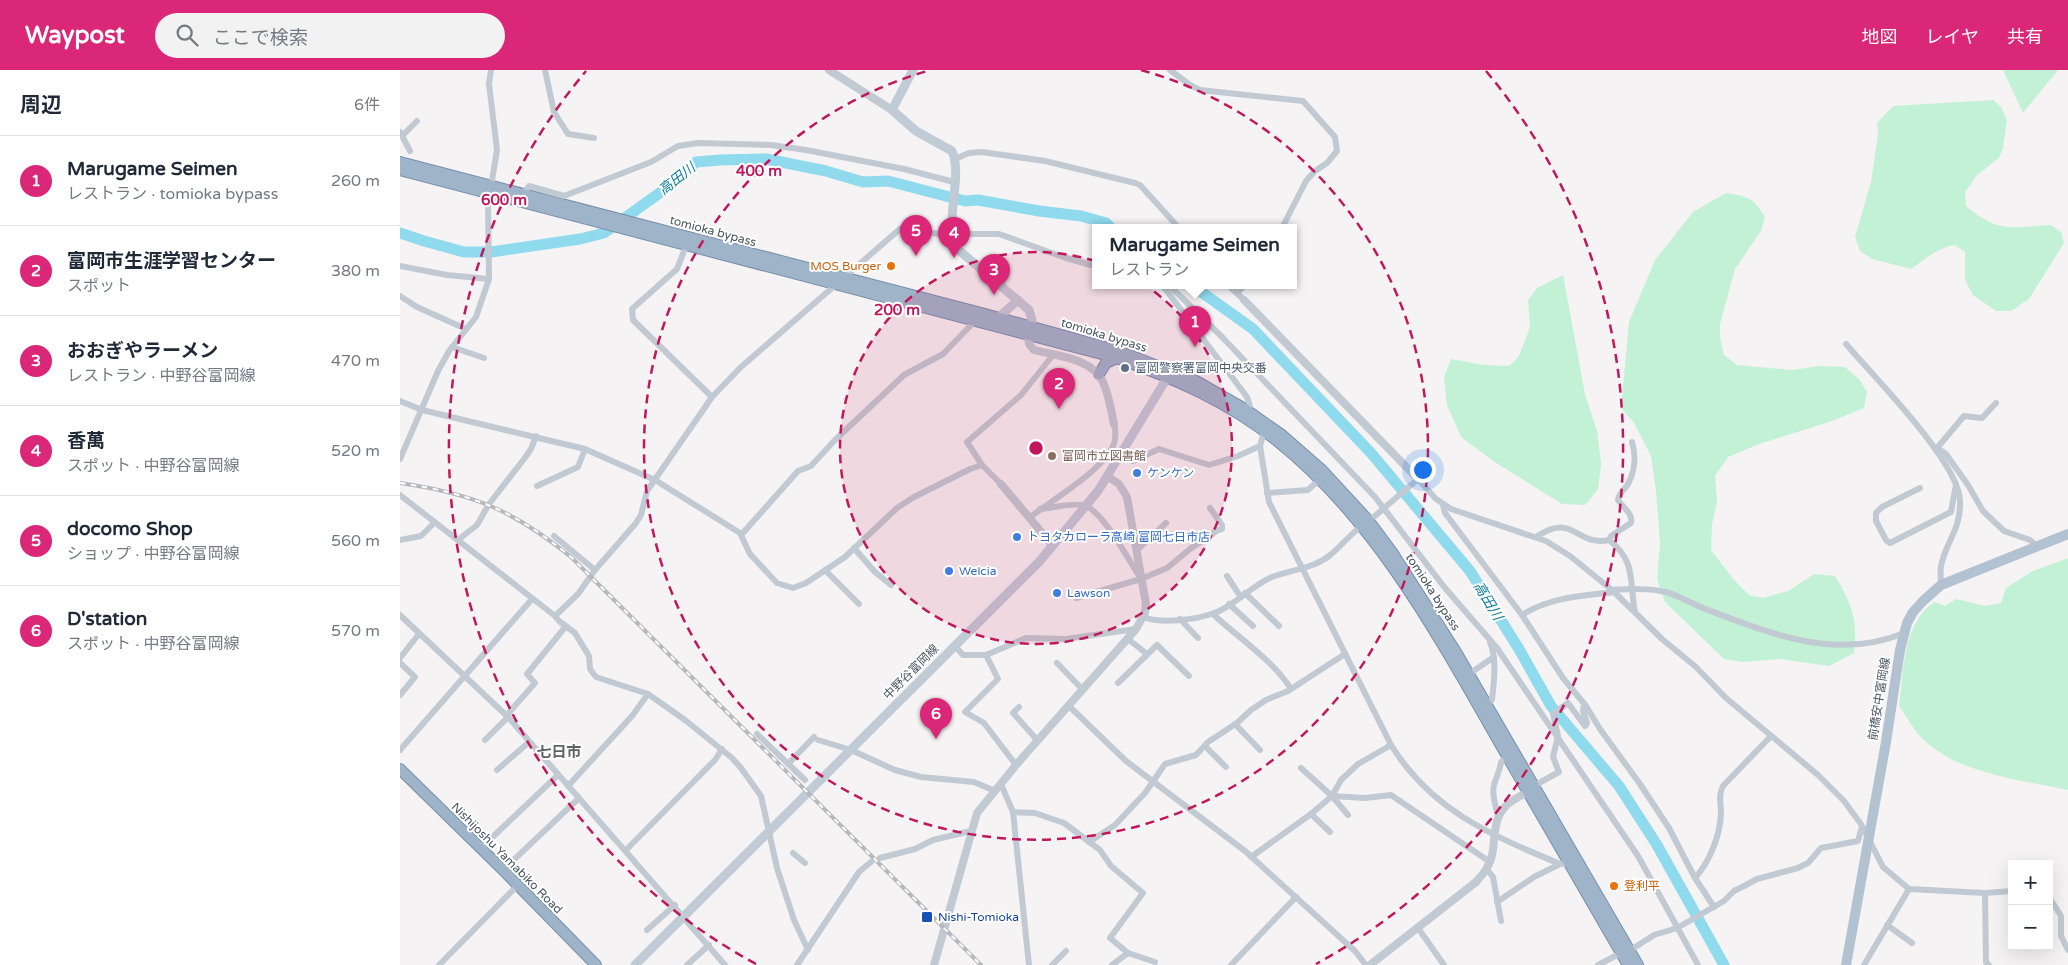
<!DOCTYPE html>
<html lang="ja">
<head>
<meta charset="utf-8">
<style>
	body { margin:0; font-family:"Varela Round","Noto Sans JP",sans-serif; background:#f2f2f3; color:#1f2937 }
	.controls { position:absolute; right:15px; bottom:15px; display:grid; overflow:hidden; border-radius:0px; box-shadow:0 5px 20px #0002 }
	.controls button { width:45px; height:45px; display:grid; place-items:center; padding:0; border:0; border-bottom:1px solid #e0e1e3; background:#fff; color:#1f2937; font:25px sans-serif }
	.you { position:absolute; left:1022px; top:399px; width:18px; height:18px; margin:-12px; border:4px solid #fff; border-radius:50%; background:#1a73e8; box-shadow:0 0 0 8px #1a73e833 }
	.badge { display:grid; place-items:center; width:32px; height:32px; border-radius:50%; background:#db2777; color:#fff; font-size:16px; font-weight:700 }
	.pin { position:absolute; translate:-50% -41px; filter:drop-shadow(0 1px 2px #0008) }
	.pin::after { content:''; position:absolute; top:26px; width:18px; height:15px; background:inherit; clip-path:polygon(0 0,100% 0,50% 100%) }
	.popup { position:absolute; left:692px; top:154px; width:205px; height:65px; box-sizing:border-box; display:grid; place-content:center; border-radius:0px; background:#fff; filter:drop-shadow(0 1px 4px #0005); font-size:16px; white-space:nowrap; color:#747a83 }
	.popup b { font-size:19px; color:#1f2937 }
	.popup::after { content:''; position:absolute; left:50%; top:100%; margin-left:-10px; border:10px solid transparent; border-top-color:#fff }
	.list { margin:0; padding:0; list-style:none }
	h2 { display:flex; justify-content:space-between; align-items:center; height:65px; margin:0; padding:0 20px; font-size:21px }
	h2 small { font-size:16px; font-weight:400; color:#747a83 }
	.list li { display:grid; grid-template-columns:32px 1fr auto; gap:15px; align-items:center; box-sizing:border-box; height:90px; padding:0 20px; border-top:1px solid #e0e1e3 }
	.list b { display:block; font-size:19px; white-space:nowrap }
	.list p { margin:0; font-size:16px; white-space:nowrap; color:#747a83 }
	.list em { font-size:16px; font-style:normal; color:#747a83 }
	.icon { flex:none; width:28px; height:28px; fill:none; stroke:currentColor; stroke-width:2; stroke-linecap:round; stroke-linejoin:round }
	.map { position:relative; flex:none; width:1668px; height:895px; overflow:hidden }
	header { display:flex; align-items:center; gap:30px; box-sizing:border-box; height:70px; padding:0 25px; background:#db2777; color:#fff }
	header strong { font-size:24px }
	nav { display:flex; gap:28px; margin-inline-start:auto; font-size:18px }
	.search { width:350px; height:45px; background:#f2f2f3; display:flex; align-items:center; gap:12px; box-sizing:border-box; padding:0 18px; border-radius:28px; color:#747a83; font-size:19px }
	main { display:flex }
	aside { flex:1; background:#fff }
	.map>svg:first-child { display:block }
	.green { fill:#c3f1d5 }
	.lines { fill:none; stroke-linecap:round; stroke-linejoin:round }
	.river { stroke:#90daee; stroke-width:11 }
	.trunk-casing { stroke:#7690ad; stroke-width:12 }
	.minor { stroke:#c1cad2; stroke-width:6 }
	.tertiary { stroke:#c1cad2; stroke-width:8 }
	.secondary { stroke:#c1cbd6; stroke-width:9 }
	.primary { stroke:#b3c2d1; stroke-width:10 }
	.trunk { stroke:#9fb4c9; stroke-width:10 }
	.rail-casing { stroke:#b5b8bd; stroke-width:4 }
	.rail { stroke:#fff; stroke-width:2; stroke-dasharray:5.5; stroke-linecap:butt }
	.ring { fill:none; stroke:#c2185b; stroke-width:2.5; stroke-dasharray:9 6 }
	.food-dot { fill:#e8710a; stroke:#fff; stroke-width:2 }
	.service-dot { fill:#5c6f8a; stroke:#fff; stroke-width:2 }
	.education-dot { fill:#8d6e63; stroke:#fff; stroke-width:2 }
	.shop-dot { fill:#3f7fe0; stroke:#fff; stroke-width:2 }
	.transit-dot { fill:#1a4fb4; stroke:#fff; stroke-width:2 }
	.labels { text-anchor:middle; dominant-baseline:central; stroke-width:4; stroke-linejoin:round; paint-order:stroke }
	.street-label { font-size:12px; fill:#4a5661; stroke:#fff }
	.food-label { font-size:12px; fill:#c56008; stroke:#fff; text-anchor:end }
	.service-label { font-size:12px; fill:#4e5e75; stroke:#fff; text-anchor:start }
	.education-label { font-size:12px; fill:#785e54; stroke:#fff; text-anchor:start }
	.shop-label { font-size:12px; fill:#366cbe; stroke:#fff; text-anchor:start }
	.transit-label { font-size:12px; fill:#164399; stroke:#fff; text-anchor:start }
	.water-label { font-size:14px; font-style:italic; fill:#0c7c9b; stroke:#fff }
	.quarter-label { font-size:15px; font-weight:bold; fill:#5f6368; stroke:#fff }
	.centre { fill:#c2185b; stroke:#fff; stroke-width:2.5 }
	.ring-label { font-size:15px; text-anchor:middle; font-weight:bold; fill:#c2185b; stroke:#fff; stroke-width:4; stroke-linejoin:round; paint-order:stroke }
</style>
</head>
<body>
<header>
<strong>Waypost</strong>
<div class="search"><svg class="icon" aria-label="search" viewBox="0 0 24 24"><circle cx="10" cy="10" r="6"/><path d="M15 15l6 6"/></svg>ここで検索</div>
<nav><a>地図</a><a>レイヤ</a><a>共有</a></nav>
</header>
<main>
<aside>
<h2>周辺<small>6件</small></h2>
<ul class="list">
<li><span class="badge">1</span><div><b>Marugame Seimen</b><p>レストラン · tomioka bypass</p></div><em>260 m</em></li>
<li><span class="badge">2</span><div><b>富岡市生涯学習センター</b><p>スポット</p></div><em>380 m</em></li>
<li><span class="badge">3</span><div><b>おおぎやラーメン</b><p>レストラン · 中野谷富岡線</p></div><em>470 m</em></li>
<li><span class="badge">4</span><div><b>香萬</b><p>スポット · 中野谷富岡線</p></div><em>520 m</em></li>
<li><span class="badge">5</span><div><b>docomo Shop</b><p>ショップ · 中野谷富岡線</p></div><em>560 m</em></li>
<li><span class="badge">6</span><div><b>D'station</b><p>スポット · 中野谷富岡線</p></div><em>570 m</em></li>
</ul>
</aside>
<div class="map">
<svg width="1668" height="895" viewBox="0 0 1668 895">
	<rect width="100%" height="100%" fill="#f5f3f3"/>
	<g class="green">
		<polygon points="1603,0 1658,0 1623,43"/>
		<path d="M1593 30 1601 37 1607 50 1603 78 1599 88 1577 105 1565 122 1566 136C1599 164 1611 157 1651 155L1661 162 1664 173 1629 229 1611 241H1596L1573 225 1565 210V182L1555 175C1539 177 1525 189 1511 199L1472 189 1460 181 1455 167 1471 112 1478 65 1477 53 1493 36Z"/>
		<path d="M1326 123C1347 126 1354 128 1365 147L1361 161 1335 199 1320 254V267L1324 285 1337 295 1392 300 1419 296 1445 297 1459 309 1467 322 1464 338 1432 351 1359 374 1328 387 1315 406 1317 432 1312 454 1311 480 1333 509 1349 525 1363 528 1388 521 1414 504 1435 506C1452 534 1458 550 1454 583L1429 596 1380 589 1343 592 1324 589 1265 532 1257 509 1260 472 1256 421 1251 386 1234 353 1221 338 1229 252 1255 190 1293 142Z"/>
		<polygon points="1163,205 1185,324 1197,361 1201,394 1198,419 1185,435 1162,434 1093,391 1061,367 1047,335 1044,307 1051,289 1083,295 1109,296 1119,286 1130,257 1128,230 1137,218"/>
		<path d="M1668 488V720C1622 710 1559 704 1524 670 1514 661 1507 647 1499 636 1504 600 1502 555 1534 532L1545 536 1556 529 1585 536 1601 533 1606 518 1633 501Z"/>
	</g>
	<g class="lines">
		<g class="river">
			<polyline points="0,163 24,171 64,182 91,182 180,169 204,163 261,122 296,92 320,90 366,89 426,101 463,112 488,111 565,131 578,130 639,141 681,146 706,153 711,158"/>
			<polyline points="793,216 853,259 971,383 1070,501 1119,579 1151,636 1219,716 1257,775 1324,895"/>
		</g>
		<g class="trunk-casing">
			<g id="trunk">
				<polyline points="0,92 585,244 719,281 796,311 845,339 882,365 922,400 969,451 992,482 1056,582 1238,895"/>
				<path d="M0 100 717 288C774 308 828 332 876 370 977 450 1040 569 1103 679 1144 751 1187 823 1228 895"/>
				<polyline points="699,304 706,293 717,288"/>
				<polyline points="0,699 103,800 196,895"/>
			</g>
		</g>
		<g class="minor">
			<polyline points="145,0 154,42 168,64 194,68"/>
			<polyline points="770,0 790,15 800,20 903,31 935,67 937,81 927,93 915,101 906,111 882,158"/>
			<polyline points="0,62 10,81"/>
			<polyline points="2,66 17,51"/>
			<polyline points="555,89 569,83 582,82 645,91 735,113 740,115 779,158"/>
			<polyline points="122,125 129,116 164,126 251,92 278,76 298,73 371,75 406,80 504,99 554,112"/>
			<polyline points="286,176 277,199 232,239 233,250 312,327"/>
			<polyline points="0,196 47,205 89,209"/>
			<polyline points="763,216 847,327 850,336 847,341"/>
			<polyline points="770,216 823,268 975,427 1045,518 1097,578 1238,786 1298,895"/>
			<polyline points="829,216 844,230"/>
			<polyline points="837,223 844,216"/>
			<polyline points="0,226 17,237 66,259"/>
			<path d="M1446 274C1473 306 1559 392 1560 431 1561 460 1546 471 1541 496 1540 502 1541 509 1541 515"/>
			<polyline points="52,277 84,288"/>
			<polyline points="0,331 22,340 185,379 255,410 340,463 350,484 377,513 393,518 406,513 445,487 497,438 514,427 570,399 582,395 601,414"/>
			<path d="M864 361 860 376 869 432 991 675C1032 741 1091 765 1160 794H1169"/>
			<polyline points="1537,378 1546,384 1568,415 1583,441 1604,461 1630,470 1637,476"/>
			<polyline points="1537,378 1564,346 1582,348 1596,333"/>
			<polyline points="721,385 733,391 759,379 809,395 838,386 860,376"/>
			<polyline points="0,389 38,301 49,281 76,247 89,209 88,135 97,80 89,14 91,0"/>
			<polyline points="582,395 567,372 621,325 653,285"/>
			<polyline points="137,416 178,397 185,379"/>
			<polyline points="1520,418 1482,437 1476,443 1476,451 1486,470 1490,473 1551,442 1556,415"/>
			<polyline points="867,423 908,420 919,410"/>
			<polyline points="0,425 155,546 159,551 175,563 189,586 190,599 196,607 248,624 285,650 332,688 341,698 361,726 377,798 394,850 408,880"/>
			<polyline points="1043,435 1045,443 1122,545 1163,608 1186,636 1200,659 1240,714 1269,758 1295,808 1314,837"/>
			<path d="M640 439C653 438 670 433 683 435 702 439 729 491 740 507"/>
			<path d="M629 448C652 430 704 400 714 374 716 367 716 361 714 354"/>
			<polyline points="342,464 398,401 411,396 435,370 504,305 543,284 575,251"/>
			<polyline points="154,466 195,500"/>
			<path d="M1136 467C1174 441 1175 477 1209 470 1237 492 1229 512 1235 542"/>
			<polyline points="0,470 21,466 34,453"/>
			<polyline points="58,470 77,455 89,434 124,389 131,379 136,366"/>
			<path d="M1209 470 1211 466 1231 453C1233 443 1223 438 1218 430 1219 422 1226 419 1229 412 1235 400 1236 385 1232 372"/>
			<polyline points="454,478 475,502 491,515"/>
			<polyline points="737,480 766,453"/>
			<polyline points="425,500 459,534"/>
			<polyline points="827,506 840,526"/>
			<path d="M1212 520C1230 519 1248 518 1266 522 1280 526 1294 535 1308 540 1371 564 1438 591 1504 563"/>
			<polyline points="845,523 879,556"/>
			<polyline points="676,528 741,509 767,498 790,479 818,460 822,459 822,455 810,438"/>
			<polyline points="829,534 853,556"/>
			<path d="M813 544C837 567 873 590 891 619"/>
			<polyline points="0,545 108,647 325,895"/>
			<path d="M1122 545C1150 527 1182 526 1215 522"/>
			<polyline points="155,546 178,524 195,500 236,453 241,445 247,421 312,327 341,297 501,158 551,166 562,164 599,164 666,188 691,195 696,195"/>
			<path d="M743 547C762 554 795 550 814 543 833 537 851 516 872 507 890 500 912 499 929 486 943 475 953 460 969 451L1018 409 1036 429 1051 439 1146 471 1170 486 1212 520 1262 569 1296 597 1326 628 1418 705 1444 731 1461 754 1483 797 1509 819 1585 823 1612 821"/>
			<polyline points="780,549 798,568"/>
			<polyline points="728,569 747,584"/>
			<polyline points="555,576 563,585 586,585 626,568 666,569 736,559"/>
			<polyline points="586,585 598,609 565,642 584,653 616,695"/>
			<polyline points="0,588 19,564"/>
			<polyline points="0,593 15,607 0,625"/>
			<polyline points="657,593 683,620"/>
			<polyline points="1069,604 1094,587"/>
			<polyline points="718,613 757,575 789,606"/>
			<path d="M1086 634 1092 630C1094 611 1097 590 1090 572"/>
			<polyline points="669,636 726,691 845,781 955,881 966,895"/>
			<polyline points="619,637 613,643 638,671"/>
			<polyline points="106,646 135,613 127,604 166,556"/>
			<polyline points="835,654 860,680"/>
			<polyline points="357,664 405,710"/>
			<polyline points="85,670 108,647"/>
			<polyline points="418,670 451,680 495,700 521,707 574,712 595,721"/>
			<polyline points="805,676 826,697"/>
			<polyline points="0,680 132,529"/>
			<polyline points="388,694 414,667"/>
			<polyline points="901,698 932,726 965,728 991,725 1090,792"/>
			<polyline points="97,700 129,672"/>
			<polyline points="601,714 613,742 629,895"/>
			<polyline points="168,716 232,646 248,624"/>
			<polyline points="1136,718 1139,713 1159,702 1153,687 1158,666 1153,644 1168,633 1185,656 1187,653 1183,641 1184,634"/>
			<polyline points="932,726 948,745"/>
			<polyline points="613,742 635,743 664,753 700,780 711,796 743,823 710,868 728,883 755,892"/>
			<polyline points="911,744 930,762"/>
			<path d="M1098 748C1097 739 1091 725 1094 715 1096 707 1100 701 1101 692L1107 686"/>
			<polyline points="689,772 715,755 745,723 765,694 796,685 808,672 837,653 851,640 866,630 888,621 945,584"/>
			<polyline points="81,778 158,705"/>
			<polyline points="226,780 315,690 322,679"/>
			<polyline points="393,783 405,793"/>
			<polyline points="851,787 911,744 932,726 941,710 958,694 991,675"/>
			<polyline points="480,788 515,779 533,770 571,761"/>
			<polyline points="1087,799 1093,807 1101,851"/>
			<polyline points="103,800 179,728"/>
			<path d="M1295 808C1310 791 1320 766 1321 743 1321 732 1318 726 1323 716L1371 666"/>
			<polyline points="1585,823 1586,892 1589,895"/>
			<polyline points="1649,827 1661,846 1661,866 1668,880"/>
			<polyline points="1097,832 1134,807 1160,794"/>
			<polyline points="1487,855 1512,873"/>
			<polyline points="1018,858 1044,895"/>
			<polyline points="247,860 275,835"/>
			<polyline points="1229,881 1254,865 1277,858 1324,831 1334,821 1344,816 1357,809 1398,798 1408,793 1421,778 1458,771 1462,757"/>
			<polyline points="39,895 118,815"/>
			<polyline points="287,895 309,875"/>
			<polyline points="397,895 459,802 471,792"/>
			<polyline points="652,895 666,881"/>
			<polyline points="712,895 728,883"/>
			<polyline points="831,895 896,827"/>
			<polyline points="1198,895 1221,883"/>
			<polyline points="1464,895 1509,819"/>
		</g>
		<g class="tertiary">
			<polyline points="429,0 492,40"/>
			<polyline points="844,230 1018,409"/>
			<path d="M628 266 629 274 634 280C657 286 692 288 703 312 709 325 711 340 714 354"/>
			<polyline points="601,414 653,476"/>
			<polyline points="534,895 577,743 616,695 736,559 745,543 746,534 727,427 719,414 707,406"/>
			<path d="M970 895 1076 812C1083 804 1090 796 1092 785 1096 767 1092 748 1108 734 1115 728 1124 724 1132 720"/>
		</g>
		<g class="secondary">
			<path d="M513 0 492 40 516 61 552 81C563 106 545 147 555 177L629 240 632 250 629 263"/>
			<polyline points="598,248 618,230"/>
			<polyline points="235,895 639,492 698,421 770,303"/>
		</g>
		<polyline class="primary" points="1446,895 1486,672 1500,580 1507,553 1513,542 1523,531 1541,515 1668,464"/>
		<use href="#trunk" class="trunk"/>
		<g class="rail-casing">
			<path id="rail" d="M0 413C74 424 113 440 171 487L581 895"/>
		</g>
		<use href="#rail" class="rail"/>
	</g>
	<circle cx="636" cy="378" r="196" fill="#c2185b" fill-opacity=".12"/>
	<g class="ring">
		<circle cx="636" cy="378" r="196"/>
		<path d="M741 0A392 392 0 1 1 531 0"/>
		<path d="M356 894A587 587 0 0 1 186 1M1086 1A587 587 0 0 1 916 894"/>
	</g>
	<g class="food-dot">
		<circle cx="491" cy="196" r="5"/>
		<circle cx="1214" cy="816" r="5"/>
	</g>
	<circle class="service-dot" cx="725" cy="298" r="5"/>
	<circle class="education-dot" cx="652" cy="386" r="5"/>
	<g class="shop-dot">
		<circle cx="737" cy="403" r="5"/>
		<circle cx="617" cy="467" r="5"/>
		<circle cx="549" cy="501" r="5"/>
		<circle cx="657" cy="523" r="5"/>
	</g>
	<rect class="transit-dot" x="521" y="841" width="12" height="12" rx="2.5"/>
	<g class="labels">
		<g class="street-label">
			<text transform="translate(313 161) rotate(15)">tomioka bypass</text>
			<text transform="translate(704 265) rotate(17)">tomioka bypass</text>
			<text transform="translate(1033 522) rotate(57)">tomioka bypass</text>
			<text transform="translate(511 602) rotate(-45)">中野谷富岡線</text>
			<text transform="translate(1479 629) rotate(-81)">前橋安中富岡線</text>
			<text transform="translate(107 788) rotate(45)">Nishijoshu Yamabiko Road</text>
		</g>
		<g class="food-label">
			<text x="481" y="196">MOS Burger</text>
			<text x="1224" y="816" text-anchor="start">登利平</text>
		</g>
		<g class="service-label">
			<text x="735" y="298">富岡警察署富岡中央交番</text>
		</g>
		<g class="education-label">
			<text x="662" y="386">富岡市立図書館</text>
		</g>
		<g class="shop-label">
			<text x="747" y="403">ケンケン</text>
			<text x="627" y="467">トヨタカローラ高崎 富岡七日市店</text>
			<text x="559" y="501">Welcia</text>
			<text x="667" y="523">Lawson</text>
		</g>
		<g class="transit-label">
			<text x="538" y="847">Nishi-Tomioka</text>
		</g>
		<g class="water-label">
			<text transform="translate(277 109) rotate(-38)">高田川</text>
			<text transform="translate(1088 531) rotate(59)">高田川</text>
		</g>
		<g class="quarter-label">
			<text x="159" y="682">七日市</text>
		</g>
	</g>
	<circle cx="636" cy="378" r="8" class="centre"/>
	<g class="ring-label">
		<text x="359" y="106">400 m</text>
		<text x="104" y="135">600 m</text>
		<text x="497" y="245">200 m</text>
	</g>
</svg>
<div class="controls">
<button>+</button>
<button>−</button>
</div>
<div class="you"></div>
<div class="pin badge" style="left:795px;top:277px">1</div>
<div class="popup"><b>Marugame Seimen</b>レストラン</div>
<div class="pin badge" style="left:659px;top:339px">2</div>
<div class="pin badge" style="left:594px;top:225px">3</div>
<div class="pin badge" style="left:554px;top:188px">4</div>
<div class="pin badge" style="left:516px;top:186px">5</div>
<div class="pin badge" style="left:536px;top:669px">6</div>
</div>
</main>
</body>
</html>
